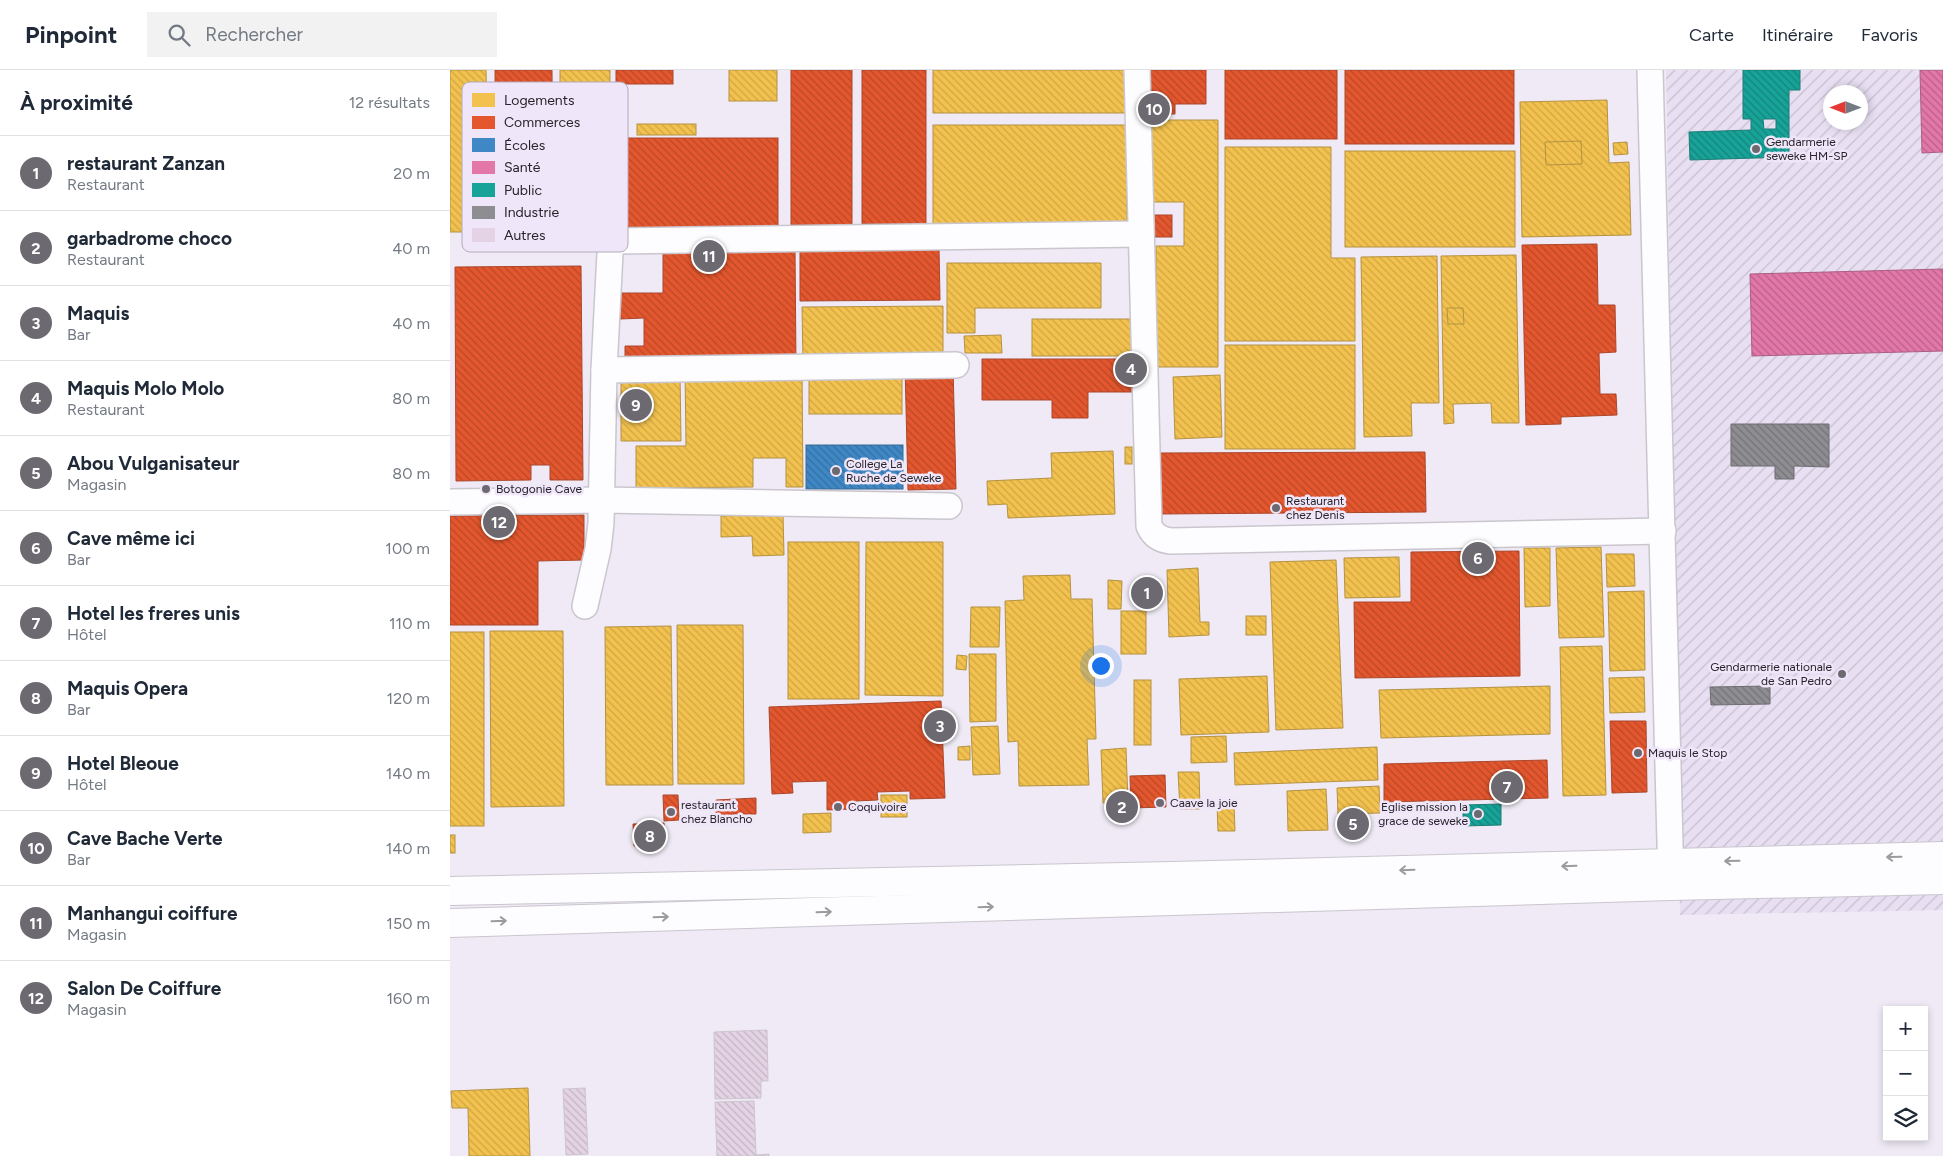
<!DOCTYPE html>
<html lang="fr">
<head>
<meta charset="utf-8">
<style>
	body { margin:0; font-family:Figtree,sans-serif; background:#f2f2f3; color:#1f2937 }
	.controls { position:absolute; right:15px; bottom:15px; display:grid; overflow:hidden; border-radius:0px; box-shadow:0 2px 8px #0003 }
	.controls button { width:45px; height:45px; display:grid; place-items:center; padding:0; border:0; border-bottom:1px solid #e0e1e3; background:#fff; color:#1f2937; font:25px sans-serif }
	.compass { position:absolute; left:1373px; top:15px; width:45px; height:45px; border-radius:50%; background:#fff; box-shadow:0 2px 8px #0003; rotate:270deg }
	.you { position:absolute; left:650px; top:595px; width:18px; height:18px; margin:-12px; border:4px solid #fff; border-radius:50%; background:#1a73e8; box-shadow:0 0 0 8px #1a73e833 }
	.badge { display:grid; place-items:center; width:32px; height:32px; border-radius:50%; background:#6c6970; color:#fff; font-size:16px; font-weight:700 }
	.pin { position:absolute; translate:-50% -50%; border:2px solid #fff; box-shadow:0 1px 5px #0006 }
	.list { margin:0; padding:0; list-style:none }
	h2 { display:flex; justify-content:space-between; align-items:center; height:65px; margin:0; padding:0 20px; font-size:21px }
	h2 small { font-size:16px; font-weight:400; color:#747a83 }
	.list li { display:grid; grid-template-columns:32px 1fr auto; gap:15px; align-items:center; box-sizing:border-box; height:75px; padding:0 20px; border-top:1px solid #e0e1e3 }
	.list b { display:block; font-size:19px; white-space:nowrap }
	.list p { margin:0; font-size:16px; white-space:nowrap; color:#747a83 }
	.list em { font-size:16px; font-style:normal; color:#747a83 }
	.icon { flex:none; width:28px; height:28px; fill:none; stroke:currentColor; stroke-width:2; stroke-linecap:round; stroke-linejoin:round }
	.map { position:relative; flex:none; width:1493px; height:1086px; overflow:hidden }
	header { display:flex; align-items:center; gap:30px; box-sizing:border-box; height:70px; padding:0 25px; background:#fff; border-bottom:1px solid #e0e1e3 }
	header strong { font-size:24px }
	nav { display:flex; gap:28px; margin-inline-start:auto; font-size:18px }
	.search { width:350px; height:45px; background:#f2f2f3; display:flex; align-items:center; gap:12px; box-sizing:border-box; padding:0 18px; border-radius:0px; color:#747a83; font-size:19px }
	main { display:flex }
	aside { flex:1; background:#fff }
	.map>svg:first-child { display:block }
	.industrial { fill:url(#industrial-furrows); fill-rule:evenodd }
	.homes { fill:url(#homes-back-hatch); stroke:#b59243 }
	.shops { fill:url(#shops-back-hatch); stroke:#ab472c }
	.schools { fill:url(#schools-back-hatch); stroke:#386a96 }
	.health { fill:url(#health-back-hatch); stroke:#aa5e82 }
	.public { fill:url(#public-back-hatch); stroke:#1c7d77; fill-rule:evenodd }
	.industry { fill:url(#industry-back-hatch); stroke:#6e6d72 }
	.building { fill:url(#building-back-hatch); stroke:#cbc5cd }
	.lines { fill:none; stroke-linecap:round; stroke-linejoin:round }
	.street-casing { stroke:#cac6ce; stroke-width:28 }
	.secondary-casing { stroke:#cac6ce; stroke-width:30 }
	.street { stroke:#fdfcfe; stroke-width:25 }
	.secondary { stroke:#fdfcfe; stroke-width:28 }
	.oneway { stroke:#9c9a9e }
	.poi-dot { fill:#6c6970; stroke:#efe6f9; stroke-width:2 }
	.labels { text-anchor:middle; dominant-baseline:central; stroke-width:5; stroke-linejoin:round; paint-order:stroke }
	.poi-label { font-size:12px; fill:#262329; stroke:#efe6f9; text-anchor:start }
	.key { fill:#efe6f9; stroke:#b3acbb; stroke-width:1 }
	.key-label { font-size:14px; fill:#262329 }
</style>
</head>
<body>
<header>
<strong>Pinpoint</strong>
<div class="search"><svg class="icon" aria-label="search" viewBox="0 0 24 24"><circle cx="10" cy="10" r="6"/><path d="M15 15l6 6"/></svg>Rechercher</div>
<nav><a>Carte</a><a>Itinéraire</a><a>Favoris</a></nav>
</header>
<main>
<aside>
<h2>À proximité<small>12 résultats</small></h2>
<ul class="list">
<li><span class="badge">1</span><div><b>restaurant Zanzan</b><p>Restaurant</p></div><em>20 m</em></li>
<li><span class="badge">2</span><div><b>garbadrome choco</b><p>Restaurant</p></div><em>40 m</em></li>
<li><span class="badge">3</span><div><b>Maquis</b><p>Bar</p></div><em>40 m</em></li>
<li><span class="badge">4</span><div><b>Maquis Molo Molo</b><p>Restaurant</p></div><em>80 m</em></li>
<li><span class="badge">5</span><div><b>Abou Vulganisateur</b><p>Magasin</p></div><em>80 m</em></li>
<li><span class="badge">6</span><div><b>Cave même ici</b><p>Bar</p></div><em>100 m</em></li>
<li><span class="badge">7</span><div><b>Hotel les freres unis</b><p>Hôtel</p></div><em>110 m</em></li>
<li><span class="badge">8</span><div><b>Maquis Opera</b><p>Bar</p></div><em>120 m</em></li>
<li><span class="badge">9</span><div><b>Hotel Bleoue</b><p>Hôtel</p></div><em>140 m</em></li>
<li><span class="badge">10</span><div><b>Cave Bache Verte</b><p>Bar</p></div><em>140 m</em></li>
<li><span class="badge">11</span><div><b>Manhangui coiffure</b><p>Magasin</p></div><em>150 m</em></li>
<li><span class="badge">12</span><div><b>Salon De Coiffure</b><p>Magasin</p></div><em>160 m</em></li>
</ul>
</aside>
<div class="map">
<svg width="1493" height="1086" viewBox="0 0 1493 1086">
	<defs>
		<pattern id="industrial-furrows" width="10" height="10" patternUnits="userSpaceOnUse" patternTransform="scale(1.25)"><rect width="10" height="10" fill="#e8dff2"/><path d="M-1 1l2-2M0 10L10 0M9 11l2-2" fill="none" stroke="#c7bfd0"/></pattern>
		<pattern id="homes-back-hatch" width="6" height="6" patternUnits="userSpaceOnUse" patternTransform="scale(1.25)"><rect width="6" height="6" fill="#f2c14e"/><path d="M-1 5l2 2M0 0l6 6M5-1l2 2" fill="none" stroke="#cfa644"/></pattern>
		<pattern id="shops-back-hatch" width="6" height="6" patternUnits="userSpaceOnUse" patternTransform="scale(1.25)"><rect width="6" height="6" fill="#e4572e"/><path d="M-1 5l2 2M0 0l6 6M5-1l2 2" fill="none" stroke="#b94827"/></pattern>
		<pattern id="schools-back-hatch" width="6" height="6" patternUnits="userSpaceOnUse" patternTransform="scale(1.25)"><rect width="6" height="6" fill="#3f88c5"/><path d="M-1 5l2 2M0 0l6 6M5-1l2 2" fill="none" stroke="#356fa0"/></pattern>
		<pattern id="health-back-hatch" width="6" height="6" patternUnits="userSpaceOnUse" patternTransform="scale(1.25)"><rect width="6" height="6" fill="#e377a8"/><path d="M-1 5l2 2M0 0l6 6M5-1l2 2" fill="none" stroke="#b86189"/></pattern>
		<pattern id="public-back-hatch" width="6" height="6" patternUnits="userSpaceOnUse" patternTransform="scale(1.25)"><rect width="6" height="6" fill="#17a398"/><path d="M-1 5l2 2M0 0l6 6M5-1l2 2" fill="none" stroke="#15847c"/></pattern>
		<pattern id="industry-back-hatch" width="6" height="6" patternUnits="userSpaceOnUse" patternTransform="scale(1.25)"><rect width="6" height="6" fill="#8d8d92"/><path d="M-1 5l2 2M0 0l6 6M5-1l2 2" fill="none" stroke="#737377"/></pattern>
		<pattern id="building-back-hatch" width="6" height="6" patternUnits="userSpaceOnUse" patternTransform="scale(1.25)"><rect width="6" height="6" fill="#e4d3e5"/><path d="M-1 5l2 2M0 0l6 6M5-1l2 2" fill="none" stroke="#c3b5c4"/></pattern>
	</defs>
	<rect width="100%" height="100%" fill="#efeaf5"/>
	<path class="industrial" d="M1216 0H1493V840L1230 845ZM1380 22H1410V52H1380Z"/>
	<g class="homes">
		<polygon points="0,0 36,0 39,162 0,162"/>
		<polygon points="110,0 160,0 159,158 110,158"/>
		<rect x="279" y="0" width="48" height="31"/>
		<rect x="483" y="0" width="194" height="43"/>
		<rect x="975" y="0" width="12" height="10"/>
		<polygon points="1157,30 1159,93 1179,92 1181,165 1072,167 1070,32"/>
		<polygon points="1038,37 1039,55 1016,56 1016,38"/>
		<rect x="967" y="40" width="19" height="15"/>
		<polygon points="698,50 768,50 768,297 706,297 706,176 734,176 734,132 698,132"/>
		<rect x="187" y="54" width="59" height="11"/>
		<rect x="483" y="55" width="194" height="99"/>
		<polygon points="1131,71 1132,94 1096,95 1095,72"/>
		<polygon points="1177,72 1178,84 1164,85 1163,73"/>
		<polygon points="775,77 881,77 881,188 905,188 905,271 775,271"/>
		<rect x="895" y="81" width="170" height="96"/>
		<polygon points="1066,185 1069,353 1042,353 1041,333 1003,334 1004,353 994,354 991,186"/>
		<polygon points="987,186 989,333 961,333 962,366 914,367 911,187"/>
		<polygon points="497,193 651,193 651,238 525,238 525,263 497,263"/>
		<polygon points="352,203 387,203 387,227 352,226"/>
		<polygon points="493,236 493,292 353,293 352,237"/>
		<polygon points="997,238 1013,238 1014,254 998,254"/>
		<rect x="582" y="249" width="102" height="37"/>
		<polygon points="551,265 552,283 515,283 514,266"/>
		<rect x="775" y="275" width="130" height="104"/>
		<polygon points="352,299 353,417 336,417 336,388 303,388 303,417 186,418 186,376 236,376 235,300"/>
		<rect x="359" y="302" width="93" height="42"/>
		<polygon points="171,303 230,303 231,371 171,371"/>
		<polygon points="770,305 772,367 725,369 723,307"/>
		<rect x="675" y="377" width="7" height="17"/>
		<polygon points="663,381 665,444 558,448 557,434 538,435 537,411 602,408 601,383"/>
		<polygon points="333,444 334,485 303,486 302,466 271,467 271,446"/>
		<rect x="338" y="472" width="71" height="157"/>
		<polygon points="416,472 493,472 493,626 415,625"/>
		<polygon points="1151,477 1154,567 1109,568 1106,478"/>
		<polygon points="1074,478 1100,478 1100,536 1075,537"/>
		<polygon points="1156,484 1184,484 1185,516 1157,517"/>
		<polygon points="949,487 950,527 895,528 894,488"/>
		<polygon points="886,490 893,658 826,660 820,492"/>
		<polygon points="748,498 750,552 759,552 759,565 719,567 717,500"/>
		<polygon points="620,505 621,529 642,529 646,669 637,669 639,715 569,716 568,671 558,672 555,531 574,530 573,506"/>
		<polygon points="658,510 672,511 671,539 658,539"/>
		<polygon points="1194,521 1195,600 1160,601 1158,522"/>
		<polygon points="521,537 550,537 549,577 520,577"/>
		<rect x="671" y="541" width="25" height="43"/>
		<rect x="796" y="546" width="20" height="19"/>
		<polygon points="227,555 293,555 294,714 228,714"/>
		<polygon points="221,556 223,715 156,715 155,557"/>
		<polygon points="40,561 113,561 114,736 41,737"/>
		<rect x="0" y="562" width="34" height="194"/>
		<polygon points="1152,576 1156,725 1113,726 1110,577"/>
		<polygon points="519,584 546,584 546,651 520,652"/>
		<polygon points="507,585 517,586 516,600 506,599"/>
		<polygon points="817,606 819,662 731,665 729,609"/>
		<polygon points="1194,607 1195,642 1160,643 1159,608"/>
		<rect x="684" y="610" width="17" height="65"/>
		<polygon points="1100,616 1100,664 931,668 929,620"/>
		<polygon points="548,656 550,704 523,705 521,657"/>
		<polygon points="776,666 777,692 741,693 741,667"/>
		<polygon points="520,676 520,690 508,690 508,677"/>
		<polygon points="927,677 928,710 785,715 784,683"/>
		<polygon points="676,678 678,732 653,733 651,680"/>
		<polygon points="728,702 749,702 750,739 730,739"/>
		<polygon points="929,716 930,743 888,744 887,718"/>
		<polygon points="876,719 878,760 838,761 837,721"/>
		<rect x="431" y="725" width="26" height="22"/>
		<polygon points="767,734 784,734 785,761 768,761"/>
		<polygon points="381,743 381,762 353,763 353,744"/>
		<rect x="0" y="765" width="5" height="18"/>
		<polygon points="78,1018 80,1086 19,1086 18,1038 2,1038 1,1021"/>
	</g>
	<g class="shops">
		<polygon points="45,0 102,0 103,158 46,159"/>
		<rect x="166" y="0" width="57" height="14"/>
		<rect x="341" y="0" width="61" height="155"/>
		<rect x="412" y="0" width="64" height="154"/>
		<polygon points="700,0 756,0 756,34 725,34 725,44 700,44"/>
		<rect x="775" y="0" width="112" height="69"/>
		<rect x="895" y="0" width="169" height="74"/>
		<rect x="167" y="68" width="161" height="91"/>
		<rect x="701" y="145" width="21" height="22"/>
		<polygon points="1147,174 1148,235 1165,235 1166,282 1149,283 1150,324 1166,324 1167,345 1111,347 1111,354 1076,355 1072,175"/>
		<polygon points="345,178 346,295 175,297 175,276 194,276 194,248 170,249 170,223 213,223 213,180"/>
		<polygon points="489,178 490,230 350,231 350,180"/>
		<polygon points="131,196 133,410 100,410 100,395 81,395 81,410 6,411 5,197"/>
		<polygon points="532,289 684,289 684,322 638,322 638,348 602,348 602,330 532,330"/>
		<polygon points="503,295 506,419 458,420 455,296"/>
		<polygon points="975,382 976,442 709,444 709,383"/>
		<polygon points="134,445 134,490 88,491 88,555 0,555 0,446"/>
		<polygon points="1069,481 1070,606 905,608 904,532 961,532 961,482"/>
		<polygon points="491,631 495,728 460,729 460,721 427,722 428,730 406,731 406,739 377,740 377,711 342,712 343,723 322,724 319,637"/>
		<polygon points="1160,651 1196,651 1197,722 1162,723"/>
		<polygon points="1097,690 1098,728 934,732 934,694"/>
		<polygon points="715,705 716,737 681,738 680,706"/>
		<polygon points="213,725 228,725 229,750 214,751"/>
		<polygon points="306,728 306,744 281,744 281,747 266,748 266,730"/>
		<polygon points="214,753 215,775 184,776 183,754"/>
	</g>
	<rect class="schools" x="356" y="375" width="97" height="44"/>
	<g class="health">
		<polygon points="1470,0 1493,0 1493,82 1472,83"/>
		<polygon points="1493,199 1493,281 1302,286 1300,204"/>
	</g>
	<g class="public">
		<path d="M1293 0H1350V20H1339V87L1240 90 1239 62 1301 60V49H1293ZM1313 49H1326V59H1314Z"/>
		<polygon points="1051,734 1051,755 1013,756 1013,735"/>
	</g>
	<g class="industry">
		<polygon points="1281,354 1379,354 1379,397 1344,396 1344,409 1325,409 1325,396 1281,396"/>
		<polygon points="1320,616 1320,634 1261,635 1260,617"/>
	</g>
	<g class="building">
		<polygon points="317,960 318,1011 311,1011 311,1028 265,1029 264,962"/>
		<polygon points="135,1018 138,1084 116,1085 113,1019"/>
		<polygon points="304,1031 306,1085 319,1084 319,1086 267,1086 265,1032"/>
	</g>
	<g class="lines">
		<g class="street-casing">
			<g id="street">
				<path d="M687 0 699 456C703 465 710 470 721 471L1213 461"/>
				<polyline points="1200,0 1221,812"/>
				<polyline points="154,300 506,295"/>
				<polyline points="0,432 152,430 499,436"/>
				<polyline points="135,536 148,479 151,453 154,300 160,183 161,177 165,171 690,164"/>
			</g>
		</g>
		<g class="secondary-casing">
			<g id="secondary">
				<polyline points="0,821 722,806 1493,786"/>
				<polyline points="0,853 1221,816 1493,810"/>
			</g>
		</g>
		<use href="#street" class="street"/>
		<use href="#secondary" class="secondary"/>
	</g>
	<defs><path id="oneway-shaft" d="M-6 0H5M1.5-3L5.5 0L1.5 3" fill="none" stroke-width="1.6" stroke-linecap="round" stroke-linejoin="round" transform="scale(1.25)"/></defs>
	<g class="oneway">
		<use href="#oneway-shaft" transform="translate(1444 787) rotate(179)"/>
		<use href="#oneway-shaft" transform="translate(1282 791) rotate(179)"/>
		<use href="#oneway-shaft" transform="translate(1119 796) rotate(178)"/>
		<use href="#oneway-shaft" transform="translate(957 800) rotate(178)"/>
		<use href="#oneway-shaft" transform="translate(536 837) rotate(-2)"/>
		<use href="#oneway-shaft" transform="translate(374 842) rotate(-2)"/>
		<use href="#oneway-shaft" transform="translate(211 847) rotate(-2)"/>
		<use href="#oneway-shaft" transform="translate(49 851) rotate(-2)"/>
	</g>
	<g class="poi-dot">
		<circle cx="1306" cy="79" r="5"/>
		<circle cx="386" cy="401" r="5"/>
		<circle cx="36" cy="419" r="5"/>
		<circle cx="826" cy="438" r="5"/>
		<circle cx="1392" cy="604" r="5"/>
		<circle cx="1188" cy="683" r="5"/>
		<circle cx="710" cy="733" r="5"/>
		<circle cx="388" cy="737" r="5"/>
		<circle cx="221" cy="742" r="5"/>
		<circle cx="1028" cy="744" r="5"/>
	</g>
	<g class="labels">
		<g class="poi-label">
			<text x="1316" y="72">Gendarmerie<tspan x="1316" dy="14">seweke HM-SP</tspan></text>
			<text x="396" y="394">College La<tspan x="396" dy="14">Ruche de Seweke</tspan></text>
			<text x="46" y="419">Botogonie Cave</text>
			<text x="836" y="431">Restaurant<tspan x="836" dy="14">chez Denis</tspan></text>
			<text x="1382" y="597" text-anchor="end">Gendarmerie nationale<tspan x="1382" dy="14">de San Pedro</tspan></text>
			<text x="1198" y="683">Maquis le Stop</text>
			<text x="720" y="733">Caave la joie</text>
			<text x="231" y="735">restaurant<tspan x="231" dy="14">chez Blancho</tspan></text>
			<text x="398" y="737">Coquivoire</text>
			<text x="1018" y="737" text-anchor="end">Eglise mission la<tspan x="1018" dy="14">grace de seweke</tspan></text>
		</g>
	</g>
	<rect x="12" y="12" width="166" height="170" rx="8" class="key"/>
	<rect x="22" y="23" width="23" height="14" fill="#f2c14e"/>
	<rect x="22" y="46" width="23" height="13" fill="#e4572e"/>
	<rect x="22" y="68" width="23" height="14" fill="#3f88c5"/>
	<rect x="22" y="91" width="23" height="13" fill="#e377a8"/>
	<rect x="22" y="113" width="23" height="14" fill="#17a398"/>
	<rect x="22" y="136" width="23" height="13" fill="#8d8d92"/>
	<rect x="22" y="158" width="23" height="14" fill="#e4d3e5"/>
	<g class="key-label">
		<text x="54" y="35">Logements</text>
		<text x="54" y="57">Commerces</text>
		<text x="54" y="80">Écoles</text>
		<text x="54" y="102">Santé</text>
		<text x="54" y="125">Public</text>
		<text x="54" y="147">Industrie</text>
		<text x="54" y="170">Autres</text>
	</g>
</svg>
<div class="controls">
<button>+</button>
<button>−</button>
<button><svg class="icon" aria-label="layers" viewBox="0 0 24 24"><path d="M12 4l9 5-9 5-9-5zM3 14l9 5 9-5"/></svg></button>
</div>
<svg class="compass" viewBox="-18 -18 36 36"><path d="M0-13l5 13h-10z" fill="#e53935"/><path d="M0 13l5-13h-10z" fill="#747a83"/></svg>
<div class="you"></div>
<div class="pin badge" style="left:697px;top:523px">1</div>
<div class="pin badge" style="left:672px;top:737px">2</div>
<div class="pin badge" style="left:490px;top:656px">3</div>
<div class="pin badge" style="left:681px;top:299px">4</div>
<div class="pin badge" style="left:903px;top:754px">5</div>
<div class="pin badge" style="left:1028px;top:488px">6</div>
<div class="pin badge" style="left:1057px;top:717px">7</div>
<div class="pin badge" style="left:200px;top:766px">8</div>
<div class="pin badge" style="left:186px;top:335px">9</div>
<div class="pin badge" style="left:704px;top:39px">10</div>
<div class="pin badge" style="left:259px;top:186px">11</div>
<div class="pin badge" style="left:49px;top:452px">12</div>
</div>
</main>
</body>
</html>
